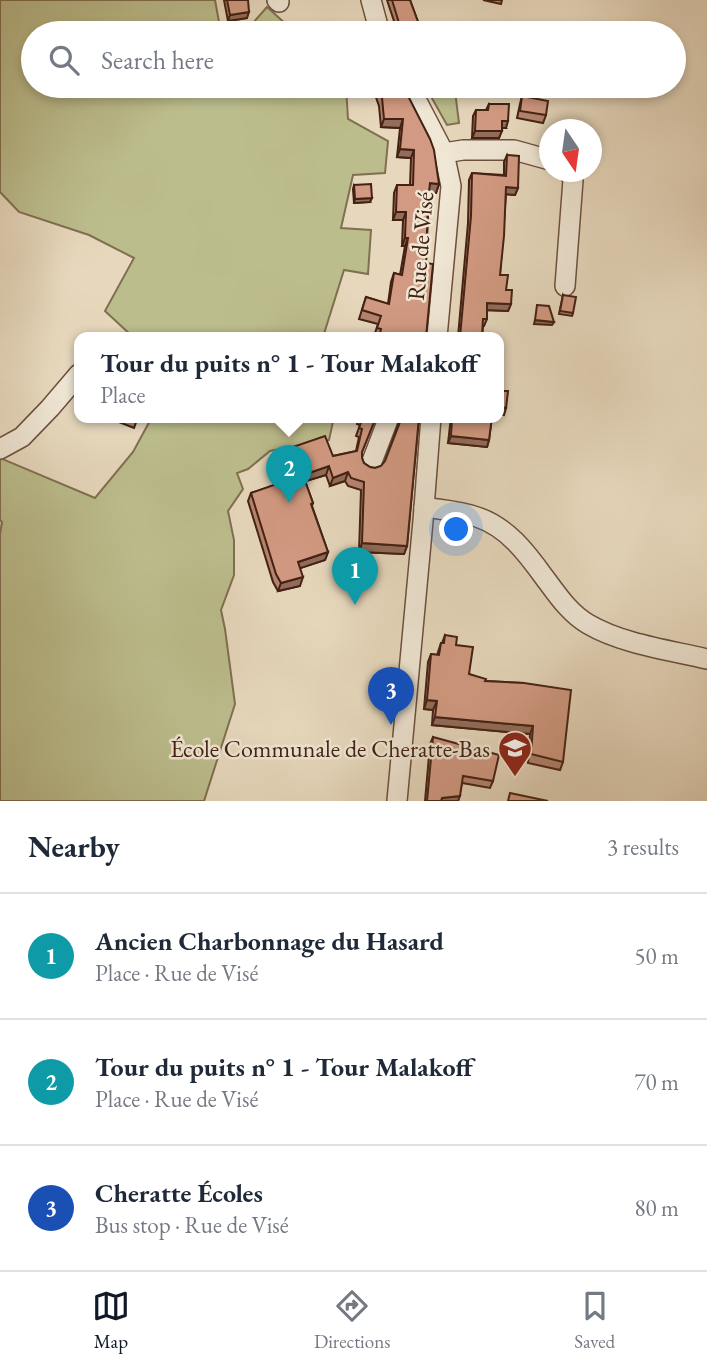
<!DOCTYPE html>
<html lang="en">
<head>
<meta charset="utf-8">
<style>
	body { margin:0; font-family:"EB Garamond",serif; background:#f2f2f3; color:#1f2937 }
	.compass { position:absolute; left:539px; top:119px; width:63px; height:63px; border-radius:50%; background:#fff; box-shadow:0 4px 10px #0003; rotate:167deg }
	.you { position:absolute; left:457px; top:530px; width:24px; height:24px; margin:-18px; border:5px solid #fff; border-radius:50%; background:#1a73e8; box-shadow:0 0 0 10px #1a73e833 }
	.badge { display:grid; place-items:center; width:46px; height:46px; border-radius:50%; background:#111827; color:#fff; font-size:23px; font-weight:700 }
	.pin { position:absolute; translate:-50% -58px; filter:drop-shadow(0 2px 4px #0008) }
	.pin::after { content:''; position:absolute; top:37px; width:24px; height:21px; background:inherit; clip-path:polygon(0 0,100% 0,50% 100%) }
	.popup { position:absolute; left:74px; top:332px; width:430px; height:91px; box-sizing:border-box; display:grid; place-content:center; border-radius:14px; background:#fff; filter:drop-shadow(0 2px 5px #0005); font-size:23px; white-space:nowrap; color:#747a83 }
	.popup b { font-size:26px; color:#1f2937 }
	.popup::after { content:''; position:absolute; left:50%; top:100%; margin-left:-14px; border:14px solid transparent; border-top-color:#fff }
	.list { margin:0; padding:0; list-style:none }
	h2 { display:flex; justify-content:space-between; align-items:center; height:91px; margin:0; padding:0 28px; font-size:30px }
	h2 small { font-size:23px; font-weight:400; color:#747a83 }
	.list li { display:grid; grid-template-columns:46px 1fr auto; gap:21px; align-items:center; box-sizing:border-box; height:126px; padding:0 28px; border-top:2px solid #e0e1e3 }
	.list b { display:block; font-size:26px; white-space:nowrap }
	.list p { margin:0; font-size:23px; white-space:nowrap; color:#747a83 }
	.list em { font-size:23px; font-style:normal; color:#747a83 }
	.icon { flex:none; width:38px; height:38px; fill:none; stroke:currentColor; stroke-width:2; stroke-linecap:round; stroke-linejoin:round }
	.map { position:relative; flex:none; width:707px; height:801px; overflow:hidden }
	.search { position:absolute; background:#fff; box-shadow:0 4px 10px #0003; left:21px; right:21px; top:21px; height:77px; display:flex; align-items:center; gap:18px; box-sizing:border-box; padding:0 24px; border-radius:38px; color:#747a83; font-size:26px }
	.sheet { height:469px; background:#fff }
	nav { display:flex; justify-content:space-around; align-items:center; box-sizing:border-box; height:98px; border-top:2px solid #e0e1e3; background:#fff; font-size:19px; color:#747a83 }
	nav a { display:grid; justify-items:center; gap:4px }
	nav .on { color:#111827 }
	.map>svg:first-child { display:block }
	.green { fill:#bcbd8d; stroke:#806f50; stroke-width:2 }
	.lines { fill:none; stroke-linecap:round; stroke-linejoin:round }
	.minor-casing { stroke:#6c4f3e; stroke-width:22 }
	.minor { stroke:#efe6d4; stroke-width:19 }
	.wall { fill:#b58470; stroke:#432113; stroke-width:2 }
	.shaded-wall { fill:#936c5b; stroke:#432113; stroke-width:2 }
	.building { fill:#d29a82; stroke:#432113; stroke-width:2 }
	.labels { text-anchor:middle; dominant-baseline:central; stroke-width:5; stroke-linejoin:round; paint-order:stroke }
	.street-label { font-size:24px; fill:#432113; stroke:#efe6d4 }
	.poi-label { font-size:24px; fill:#432113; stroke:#efe6d4; text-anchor:end }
</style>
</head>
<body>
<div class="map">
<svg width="707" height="801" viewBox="0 0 707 801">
	<rect width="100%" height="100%" fill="#e7d8bd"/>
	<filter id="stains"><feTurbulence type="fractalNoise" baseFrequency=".00286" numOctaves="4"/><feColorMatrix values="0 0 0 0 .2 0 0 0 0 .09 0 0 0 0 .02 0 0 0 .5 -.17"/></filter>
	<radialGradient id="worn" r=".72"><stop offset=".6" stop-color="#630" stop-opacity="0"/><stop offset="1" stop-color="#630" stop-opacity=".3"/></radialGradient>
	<g class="green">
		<polygon points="0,0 215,0 221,33 33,33 33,86 346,86 348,119 388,141 385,173 353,175 341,228 371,230 368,274 344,270 323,337 133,337 105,311 134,258 89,235 19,212 0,192"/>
		<polygon points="267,7 288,26 284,33 244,33"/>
		<polygon points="444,86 452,86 455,91 459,123 447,125 429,93"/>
		<polygon points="152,417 334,417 329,440 270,451 248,469 237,473 243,489 228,511 234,540 234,575 221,610 225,629 235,704 204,801 0,801 0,534 2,522 0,520 0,458 95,498 133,452"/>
	</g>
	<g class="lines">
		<g class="minor-casing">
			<g id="minor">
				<polyline points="277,0 279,2"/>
				<polyline points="371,0 378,26 382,33"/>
				<polyline points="409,86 444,153 451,186 437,337"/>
				<polyline points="444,153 463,150 514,150 550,160"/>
				<polyline points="565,286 573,180 569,172"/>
				<polyline points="0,449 22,437 50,408 79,374"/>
				<polyline points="371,464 389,417"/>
				<path d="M424 507C442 510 460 511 477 517 507 527 526 552 544 577 557 594 569 613 588 624 622 644 669 650 707 659"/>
				<polyline points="397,801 423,521 431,417"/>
			</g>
		</g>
		<use href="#minor" class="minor"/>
	</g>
	<g class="wall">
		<polygon points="224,0 248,0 247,18 228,21"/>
		<polygon points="387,0 410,0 421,30 430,33 398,33"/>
		<polygon points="483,0 502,0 501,4"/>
		<polygon points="368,86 403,86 439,184 436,193 429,192 426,263 426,337 376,337 374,336 378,324 359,319 366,297 388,304 391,282 394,273 400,275 405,246 402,246 403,220 393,220 394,193 397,185 410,185 411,158 397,157 400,128 381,127 379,106 374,92 370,93"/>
		<polygon points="426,86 444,86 429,93"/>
		<polygon points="522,96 546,115 543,123 517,118 520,104"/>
		<polygon points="489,104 506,128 502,128 499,138 472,138 473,116 476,110 486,110"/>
		<polygon points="507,155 518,188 515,195 506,194 500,275 511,304 508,311 487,310 487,319 484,326 483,326 482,337 458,337 468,223 469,180 472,173 504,175 504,162"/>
		<polygon points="354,185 370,202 354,203 353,189"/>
		<polygon points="563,295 573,313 572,316 559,314"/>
		<polygon points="106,417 138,417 134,428"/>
		<polygon points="359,417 376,417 362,452 362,458 364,463 370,467 375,468 381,466 385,461 401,417 419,417 407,546 404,554 359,552 361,490 348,486 345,481 330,486 326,475 305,481 313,503 312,506 328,552 325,560 300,568 300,586 278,591 273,582 248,501 251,493 292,479 284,457 287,449 333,456 356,451 359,437 356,436 360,425 357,424"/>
		<polygon points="451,417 492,417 489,440 487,447 448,443"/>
		<polygon points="445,635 456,645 469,674 485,681 524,683 563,762 560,770 528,763 530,734 432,725 433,710 424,709 428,662 431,654 437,655 441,643 442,643"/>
		<polygon points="433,737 493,781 490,788 462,783 458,801 425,801 430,744"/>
	</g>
	<g class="shaded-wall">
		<polygon points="249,12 247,18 228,21 230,15"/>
		<polygon points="372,86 377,86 374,92 370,93"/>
		<polygon points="432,86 444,86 429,93"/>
		<polygon points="384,119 403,119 400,128 381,127"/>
		<polygon points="502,121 508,121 506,128 500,128"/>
		<polygon points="475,131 502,131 499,138 472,138"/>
		<polygon points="400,149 414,150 411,158 397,157"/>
		<polygon points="430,183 439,184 436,193 427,192"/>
		<polygon points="506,187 518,188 515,195 503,194"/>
		<polygon points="372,198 370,202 354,203 355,199"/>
		<polygon points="396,212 406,212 403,220 393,220"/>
		<polygon points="405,238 408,238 405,246 402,246"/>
		<polygon points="487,303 511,304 508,311 484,310"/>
		<polygon points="535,320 554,322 552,325 534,324"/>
		<polygon points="499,407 506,408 504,415 499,414"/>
		<polygon points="451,436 489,440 487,447 448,443"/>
		<polygon points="329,466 326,475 300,483 303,475"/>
		<polygon points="348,472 345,481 330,486 333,478"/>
		<polygon points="362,543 407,546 404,554 359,552"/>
		<polygon points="328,552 325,560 295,570 298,562"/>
		<polygon points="303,577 300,586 278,591 281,583"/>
		<polygon points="427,700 437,701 433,710 424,709"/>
		<polygon points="435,717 533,726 530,734 432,725"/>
		<polygon points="460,796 458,801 441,801 442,798"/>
	</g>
	<g class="building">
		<polygon points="227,0 248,0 249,12 230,15"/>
		<polygon points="392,0 410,0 421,30 427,26 430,33 405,33 399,23"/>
		<polygon points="323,22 339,27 336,33 318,33"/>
		<polygon points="378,86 403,86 430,139 434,150 439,184 430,183 428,202 426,263 433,264 426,337 379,337 381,329 377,328 381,316 362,310 366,297 389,304 394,273 402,275 408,238 405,238 406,212 396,212 397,185 413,185 414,150 400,149 403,119 384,119 382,98"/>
		<polygon points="522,96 548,101 546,115 520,111"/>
		<polygon points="489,104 509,104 508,121 502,121 502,131 475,131 476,110 488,110"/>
		<polygon points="507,155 519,156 518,188 506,187 504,236 500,275 508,275 506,290 512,290 511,304 487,303 487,319 483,319 482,337 460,337 471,216 472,173 506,176"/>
		<polygon points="371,184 372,198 355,199 354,185"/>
		<polygon points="563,295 576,297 573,313 560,311"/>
		<polygon points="537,305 549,306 554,322 535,320"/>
		<polygon points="499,391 508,391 506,408 499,407"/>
		<polygon points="127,417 138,417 137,421"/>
		<polygon points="363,417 376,417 362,452 362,458 364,463 370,467 375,468 381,466 385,461 402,417 419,417 407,546 362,543 364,482 351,478 348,472 333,478 329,466 303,475 313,503 311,504 328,552 298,562 303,577 281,583 276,574 251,493 297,477 287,449 325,436 333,456 357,451 362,429 359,428"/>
		<polygon points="452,417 492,417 489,440 451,436"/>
		<polygon points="445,635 457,637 456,645 473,647 469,674 486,679 485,681 524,683 571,690 563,762 531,754 533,726 435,717 437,701 427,700 431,654 439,655 441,643 444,643"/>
		<polygon points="433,737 499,755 493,781 463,776 460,796 442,798 441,801 427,801"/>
		<polygon points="510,793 548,801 508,801"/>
	</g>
	<defs>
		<g id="school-pin" transform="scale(1.75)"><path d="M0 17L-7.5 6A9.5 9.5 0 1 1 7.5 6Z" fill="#8f2418" stroke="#efe6d4"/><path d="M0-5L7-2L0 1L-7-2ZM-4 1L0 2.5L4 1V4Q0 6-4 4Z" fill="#fff"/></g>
	</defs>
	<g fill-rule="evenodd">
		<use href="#school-pin" x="515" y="748"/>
	</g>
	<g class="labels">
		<g class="street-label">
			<text transform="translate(420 246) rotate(-85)">Rue de Visé</text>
		</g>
		<g class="poi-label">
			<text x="490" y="748">École Communale de Cheratte-Bas</text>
		</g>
	</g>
	<rect width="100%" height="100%" filter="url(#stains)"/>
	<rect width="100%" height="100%" fill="url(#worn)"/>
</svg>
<svg class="compass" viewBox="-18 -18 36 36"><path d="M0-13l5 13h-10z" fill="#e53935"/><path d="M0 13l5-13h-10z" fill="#747a83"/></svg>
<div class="you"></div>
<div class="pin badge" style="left:355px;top:605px;background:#0f9aa8">1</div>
<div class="pin badge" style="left:289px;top:503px;background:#0f9aa8">2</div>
<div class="popup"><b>Tour du puits n° 1 - Tour Malakoff</b>Place</div>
<div class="pin badge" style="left:391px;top:725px;background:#1a4fb4">3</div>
<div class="search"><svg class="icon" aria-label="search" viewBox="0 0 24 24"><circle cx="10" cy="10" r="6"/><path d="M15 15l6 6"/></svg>Search here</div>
</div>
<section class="sheet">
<h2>Nearby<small>3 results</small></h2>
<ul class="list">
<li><span class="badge" style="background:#0f9aa8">1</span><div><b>Ancien Charbonnage du Hasard</b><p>Place · Rue de Visé</p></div><em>50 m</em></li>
<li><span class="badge" style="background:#0f9aa8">2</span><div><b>Tour du puits n° 1 - Tour Malakoff</b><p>Place · Rue de Visé</p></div><em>70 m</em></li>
<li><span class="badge" style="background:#1a4fb4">3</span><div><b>Cheratte Écoles</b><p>Bus stop · Rue de Visé</p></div><em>80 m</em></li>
</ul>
</section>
<nav>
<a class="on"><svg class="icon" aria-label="map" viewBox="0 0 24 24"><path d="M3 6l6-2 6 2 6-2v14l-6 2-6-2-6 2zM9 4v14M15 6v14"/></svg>Map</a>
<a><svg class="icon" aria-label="directions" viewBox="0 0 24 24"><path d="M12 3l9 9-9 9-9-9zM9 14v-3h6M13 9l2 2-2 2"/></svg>Directions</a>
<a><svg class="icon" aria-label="saved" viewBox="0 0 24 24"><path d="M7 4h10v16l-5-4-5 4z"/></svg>Saved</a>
</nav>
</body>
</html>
